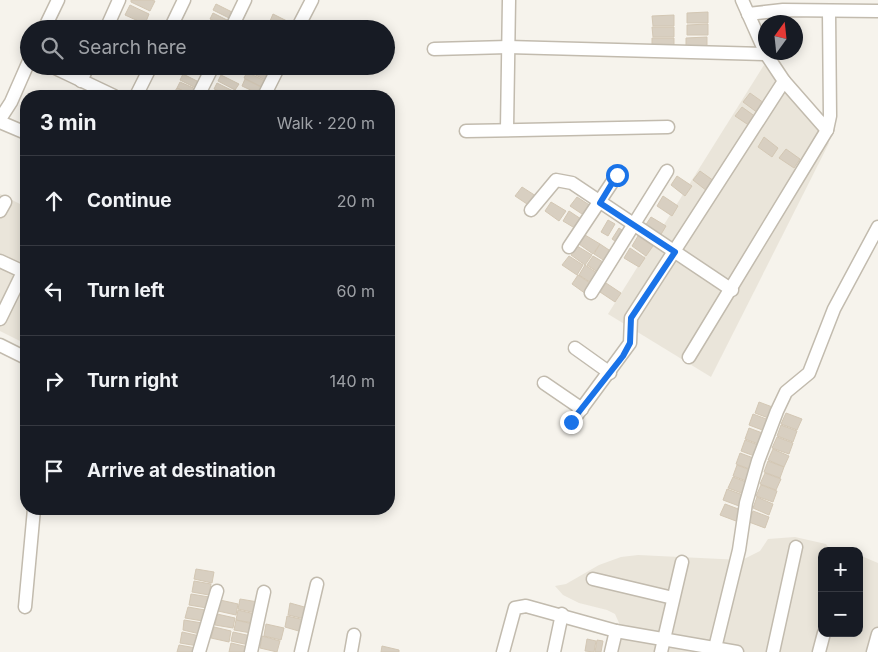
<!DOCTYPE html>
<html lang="en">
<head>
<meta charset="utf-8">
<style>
	body { margin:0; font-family:Inter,sans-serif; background:#20242c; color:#f1f3f6 }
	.controls { position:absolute; right:15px; bottom:15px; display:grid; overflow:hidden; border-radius:10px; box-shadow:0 2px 12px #0003 }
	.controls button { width:45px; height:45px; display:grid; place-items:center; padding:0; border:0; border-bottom:1px solid #363941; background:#171b24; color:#f1f3f6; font:25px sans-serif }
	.compass { position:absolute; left:758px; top:15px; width:45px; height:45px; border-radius:50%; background:#171b24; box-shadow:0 2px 12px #0003; rotate:15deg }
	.stop { position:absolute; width:15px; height:15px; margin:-11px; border:4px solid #1a73e8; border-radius:50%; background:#fff }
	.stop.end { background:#1a73e8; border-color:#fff; box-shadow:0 1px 5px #0008 }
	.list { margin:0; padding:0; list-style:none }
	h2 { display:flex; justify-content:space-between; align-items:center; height:65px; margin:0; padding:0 20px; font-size:21px }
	h2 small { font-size:16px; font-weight:400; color:#9ea1a6 }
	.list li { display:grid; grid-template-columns:32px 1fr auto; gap:15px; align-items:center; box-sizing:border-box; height:90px; padding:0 20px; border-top:1px solid #363941 }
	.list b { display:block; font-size:19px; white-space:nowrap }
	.list em { font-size:16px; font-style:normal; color:#9ea1a6 }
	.icon { flex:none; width:28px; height:28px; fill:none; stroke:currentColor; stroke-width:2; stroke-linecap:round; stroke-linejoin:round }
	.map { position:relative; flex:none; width:878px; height:652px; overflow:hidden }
	.search { position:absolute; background:#171b24; box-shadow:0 2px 12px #0003; left:20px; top:20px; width:375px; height:55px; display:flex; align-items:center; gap:12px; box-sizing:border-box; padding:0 18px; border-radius:28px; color:#9ea1a6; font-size:19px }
	.panel { position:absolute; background:#171b24; box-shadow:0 2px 12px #0003; left:20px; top:90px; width:375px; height:425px; border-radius:20px }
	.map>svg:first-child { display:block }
	.residential { fill:#eae5da }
	.building { fill:#d8cfc1; stroke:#d3c7b4 }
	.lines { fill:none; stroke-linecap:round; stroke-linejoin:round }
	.minor-casing { stroke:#c2bbae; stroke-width:15 }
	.minor { stroke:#fff; stroke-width:12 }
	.route { stroke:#1a73e8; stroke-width:6 }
</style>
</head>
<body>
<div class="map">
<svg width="878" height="652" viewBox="0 0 878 652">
	<rect width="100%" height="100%" fill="#f6f3ec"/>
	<g class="residential">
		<polygon points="764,65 829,143 711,377 608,314"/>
		<polygon points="0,194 26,207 26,344 0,331"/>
		<polygon points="795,537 826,544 828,547 841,551 822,551 822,633 859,633 859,555 878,563 878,652 610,652 608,646 619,623 615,614 607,610 579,603 563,595 555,586 566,584 599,565 621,557 638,555 742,560 760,551 768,539"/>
	</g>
	<g class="building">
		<polygon points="131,0 151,0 155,1 150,11 131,2"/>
		<polygon points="216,4 234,13 231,19 213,10"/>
		<polygon points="130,5 149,14 145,24 125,15"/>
		<polygon points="708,12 708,23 687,23 687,13"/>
		<polygon points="213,13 231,22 228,28 210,19"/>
		<polygon points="273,14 291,23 288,29 270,21"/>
		<polygon points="674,15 674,26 653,26 652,16"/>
		<polygon points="270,21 286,29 270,29 267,27"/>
		<polygon points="708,24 708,35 687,35 687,25"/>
		<polygon points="652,27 674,27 674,37 653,37"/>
		<polygon points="707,37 707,47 686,48 686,38"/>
		<polygon points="652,38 674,38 674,48 652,49"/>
		<polygon points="250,66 269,74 265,80 248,71"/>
		<polygon points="247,72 265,81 262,87 244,78"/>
		<polygon points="183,74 201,83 198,89 180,80"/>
		<polygon points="221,75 239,84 235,90 218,81"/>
		<polygon points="245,79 263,88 259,94 242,86"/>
		<polygon points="180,82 198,90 194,96 177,88"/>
		<polygon points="217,83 235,92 233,96 214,89"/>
		<polygon points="177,88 193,96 173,94"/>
		<polygon points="750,93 764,103 758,113 743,102"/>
		<polygon points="742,107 756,117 750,126 735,116"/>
		<polygon points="764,137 778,148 772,157 758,147"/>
		<polygon points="786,149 800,159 794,168 779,158"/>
		<polygon points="700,171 714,181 707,191 693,180"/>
		<polygon points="677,176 692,186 685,196 671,185"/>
		<polygon points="522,187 536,196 530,206 515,196"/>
		<polygon points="663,196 678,206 672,216 657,206"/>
		<polygon points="577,197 591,206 585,216 570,206"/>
		<polygon points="551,202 566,211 559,221 545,211"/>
		<polygon points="569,211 584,221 578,230 563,221"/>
		<polygon points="651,217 666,226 660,236 645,226"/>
		<polygon points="608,220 615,224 608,236 601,232"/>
		<polygon points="619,228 625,232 618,243 612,239"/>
		<polygon points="585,235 600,244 593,254 579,244"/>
		<polygon points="638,236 653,246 646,256 632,246"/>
		<polygon points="600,244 615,254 608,263 594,254"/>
		<polygon points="577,246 592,255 585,265 571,255"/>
		<polygon points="630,248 645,258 639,267 624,258"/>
		<polygon points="569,256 583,265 577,275 562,265"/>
		<polygon points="593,256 608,265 602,275 587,265"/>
		<polygon points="585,265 600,275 593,284 579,275"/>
		<polygon points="578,275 593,285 586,294 572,284"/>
		<polygon points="606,283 621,293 615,302 600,292"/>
		<polygon points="759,402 775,408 771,419 755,413"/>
		<polygon points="786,413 802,419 797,430 781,424"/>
		<polygon points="753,414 769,420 765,431 749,425"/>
		<polygon points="781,425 797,431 793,442 777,436"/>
		<polygon points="749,428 765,434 761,445 745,439"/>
		<polygon points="777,437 793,443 789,454 772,448"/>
		<polygon points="745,440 761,446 757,457 741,451"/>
		<polygon points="773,449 789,456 784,467 768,460"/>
		<polygon points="740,453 756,459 752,470 736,464"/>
		<polygon points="768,461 784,467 780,478 764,472"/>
		<polygon points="737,465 753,471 749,482 733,476"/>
		<polygon points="765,473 781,479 776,490 760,484"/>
		<polygon points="733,477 749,483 744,494 728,488"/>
		<polygon points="761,485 777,491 773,502 756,496"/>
		<polygon points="727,489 743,495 739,506 723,500"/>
		<polygon points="757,497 773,504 769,515 753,508"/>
		<polygon points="725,504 741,510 736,521 720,515"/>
		<polygon points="753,511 769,517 765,528 749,522"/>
		<polygon points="196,569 214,572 212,583 194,579"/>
		<polygon points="194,581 211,584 209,595 192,592"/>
		<polygon points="191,594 209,597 207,608 189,605"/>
		<polygon points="240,599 258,602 256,613 238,609"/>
		<polygon points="220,600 238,604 236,615 218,611"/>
		<polygon points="290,603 308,608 305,619 288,615"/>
		<polygon points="188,607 205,610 203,621 185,618"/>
		<polygon points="238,610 255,614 253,623 236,620"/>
		<polygon points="217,614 235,618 233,628 215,625"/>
		<polygon points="287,616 305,620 302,632 285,627"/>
		<polygon points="184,620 202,623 200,634 183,630"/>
		<polygon points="236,620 253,624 251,633 234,630"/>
		<polygon points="266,624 284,628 281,640 264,636"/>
		<polygon points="214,627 231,631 229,642 211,638"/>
		<polygon points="182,632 200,636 198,646 180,643"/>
		<polygon points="233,632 251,636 249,645 231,641"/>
		<polygon points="262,636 280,641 277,652 260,648"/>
		<polygon points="587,639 596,641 594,652 585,651"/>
		<polygon points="597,640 603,641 601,652 595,652"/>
		<polygon points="231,643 248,647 247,652 229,652"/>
		<polygon points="179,645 196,648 195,652 177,652"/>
		<polygon points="382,646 399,650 399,652 381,652"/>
	</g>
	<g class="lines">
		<g class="minor-casing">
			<g id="minor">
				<polyline points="742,0 766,54 784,81 827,130"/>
				<polyline points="748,14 783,10 878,11"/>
				<polyline points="44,29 58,0"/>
				<polyline points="106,29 119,0"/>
				<polyline points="170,29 184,0"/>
				<polyline points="231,29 245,0"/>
				<polyline points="297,29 312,0"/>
				<polyline points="434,49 508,47 766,54"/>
				<polyline points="51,66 114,96"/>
				<polyline points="81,81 88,66"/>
				<polyline points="136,96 151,66"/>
				<polyline points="198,96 213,66"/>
				<polyline points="264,96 279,66"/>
				<polyline points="0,119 11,102 29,61"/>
				<polyline points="0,122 26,133"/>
				<polyline points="507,129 509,0"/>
				<polyline points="466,131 668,127"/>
				<polyline points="531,210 556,180 572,183 732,290"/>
				<polyline points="0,211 5,202"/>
				<polyline points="569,247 617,175"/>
				<polyline points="0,261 26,273"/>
				<polyline points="591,293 667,171"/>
				<polyline points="0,319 26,266"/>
				<polyline points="0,345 26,358"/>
				<polyline points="575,348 610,373"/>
				<polyline points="689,357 827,130 830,116 829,12"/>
				<polyline points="544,383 582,409"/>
				<polyline points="571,423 630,343 631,318 784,81"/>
				<polyline points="593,579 673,598"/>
				<polyline points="25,607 34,509"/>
				<polyline points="199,652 217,591"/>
				<polyline points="251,652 264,592"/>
				<polyline points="301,652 317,584"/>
				<polyline points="351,652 354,635"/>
				<polyline points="503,652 515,608 526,606 616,631 737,652"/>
				<polyline points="554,652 562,614"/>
				<polyline points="611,652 616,631"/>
				<polyline points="661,652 682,562"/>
				<polyline points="714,652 739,550 746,503 758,461 777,411 786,392 809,373 834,309 878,227"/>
				<polyline points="773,652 796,547"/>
				<polyline points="819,652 824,633"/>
				<polyline points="873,652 878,634"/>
			</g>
		</g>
		<use href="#minor" class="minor"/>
	</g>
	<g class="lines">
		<polyline class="route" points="571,422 623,356 630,343 631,318 675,252 600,203 617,175"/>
	</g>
</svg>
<div class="controls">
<button>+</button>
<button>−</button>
</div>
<svg class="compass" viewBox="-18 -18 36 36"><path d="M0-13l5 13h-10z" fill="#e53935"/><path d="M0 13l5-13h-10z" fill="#9ea1a6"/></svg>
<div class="stop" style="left:617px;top:175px"></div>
<div class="stop end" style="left:571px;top:422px"></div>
<div class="search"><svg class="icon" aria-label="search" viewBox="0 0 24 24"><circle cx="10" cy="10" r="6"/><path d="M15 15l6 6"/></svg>Search here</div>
<section class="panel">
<h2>3 min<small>Walk · 220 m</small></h2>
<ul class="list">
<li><svg class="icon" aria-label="ahead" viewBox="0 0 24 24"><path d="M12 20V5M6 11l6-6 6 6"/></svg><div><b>Continue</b></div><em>20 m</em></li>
<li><svg class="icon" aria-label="left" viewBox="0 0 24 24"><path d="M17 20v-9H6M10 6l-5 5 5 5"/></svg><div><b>Turn left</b></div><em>60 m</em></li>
<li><svg class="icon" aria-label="right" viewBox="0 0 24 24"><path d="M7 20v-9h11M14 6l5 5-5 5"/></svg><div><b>Turn right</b></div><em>140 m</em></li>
<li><svg class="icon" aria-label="arrive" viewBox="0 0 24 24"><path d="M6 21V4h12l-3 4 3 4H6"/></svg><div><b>Arrive at destination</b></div></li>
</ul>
</section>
</div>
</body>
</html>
